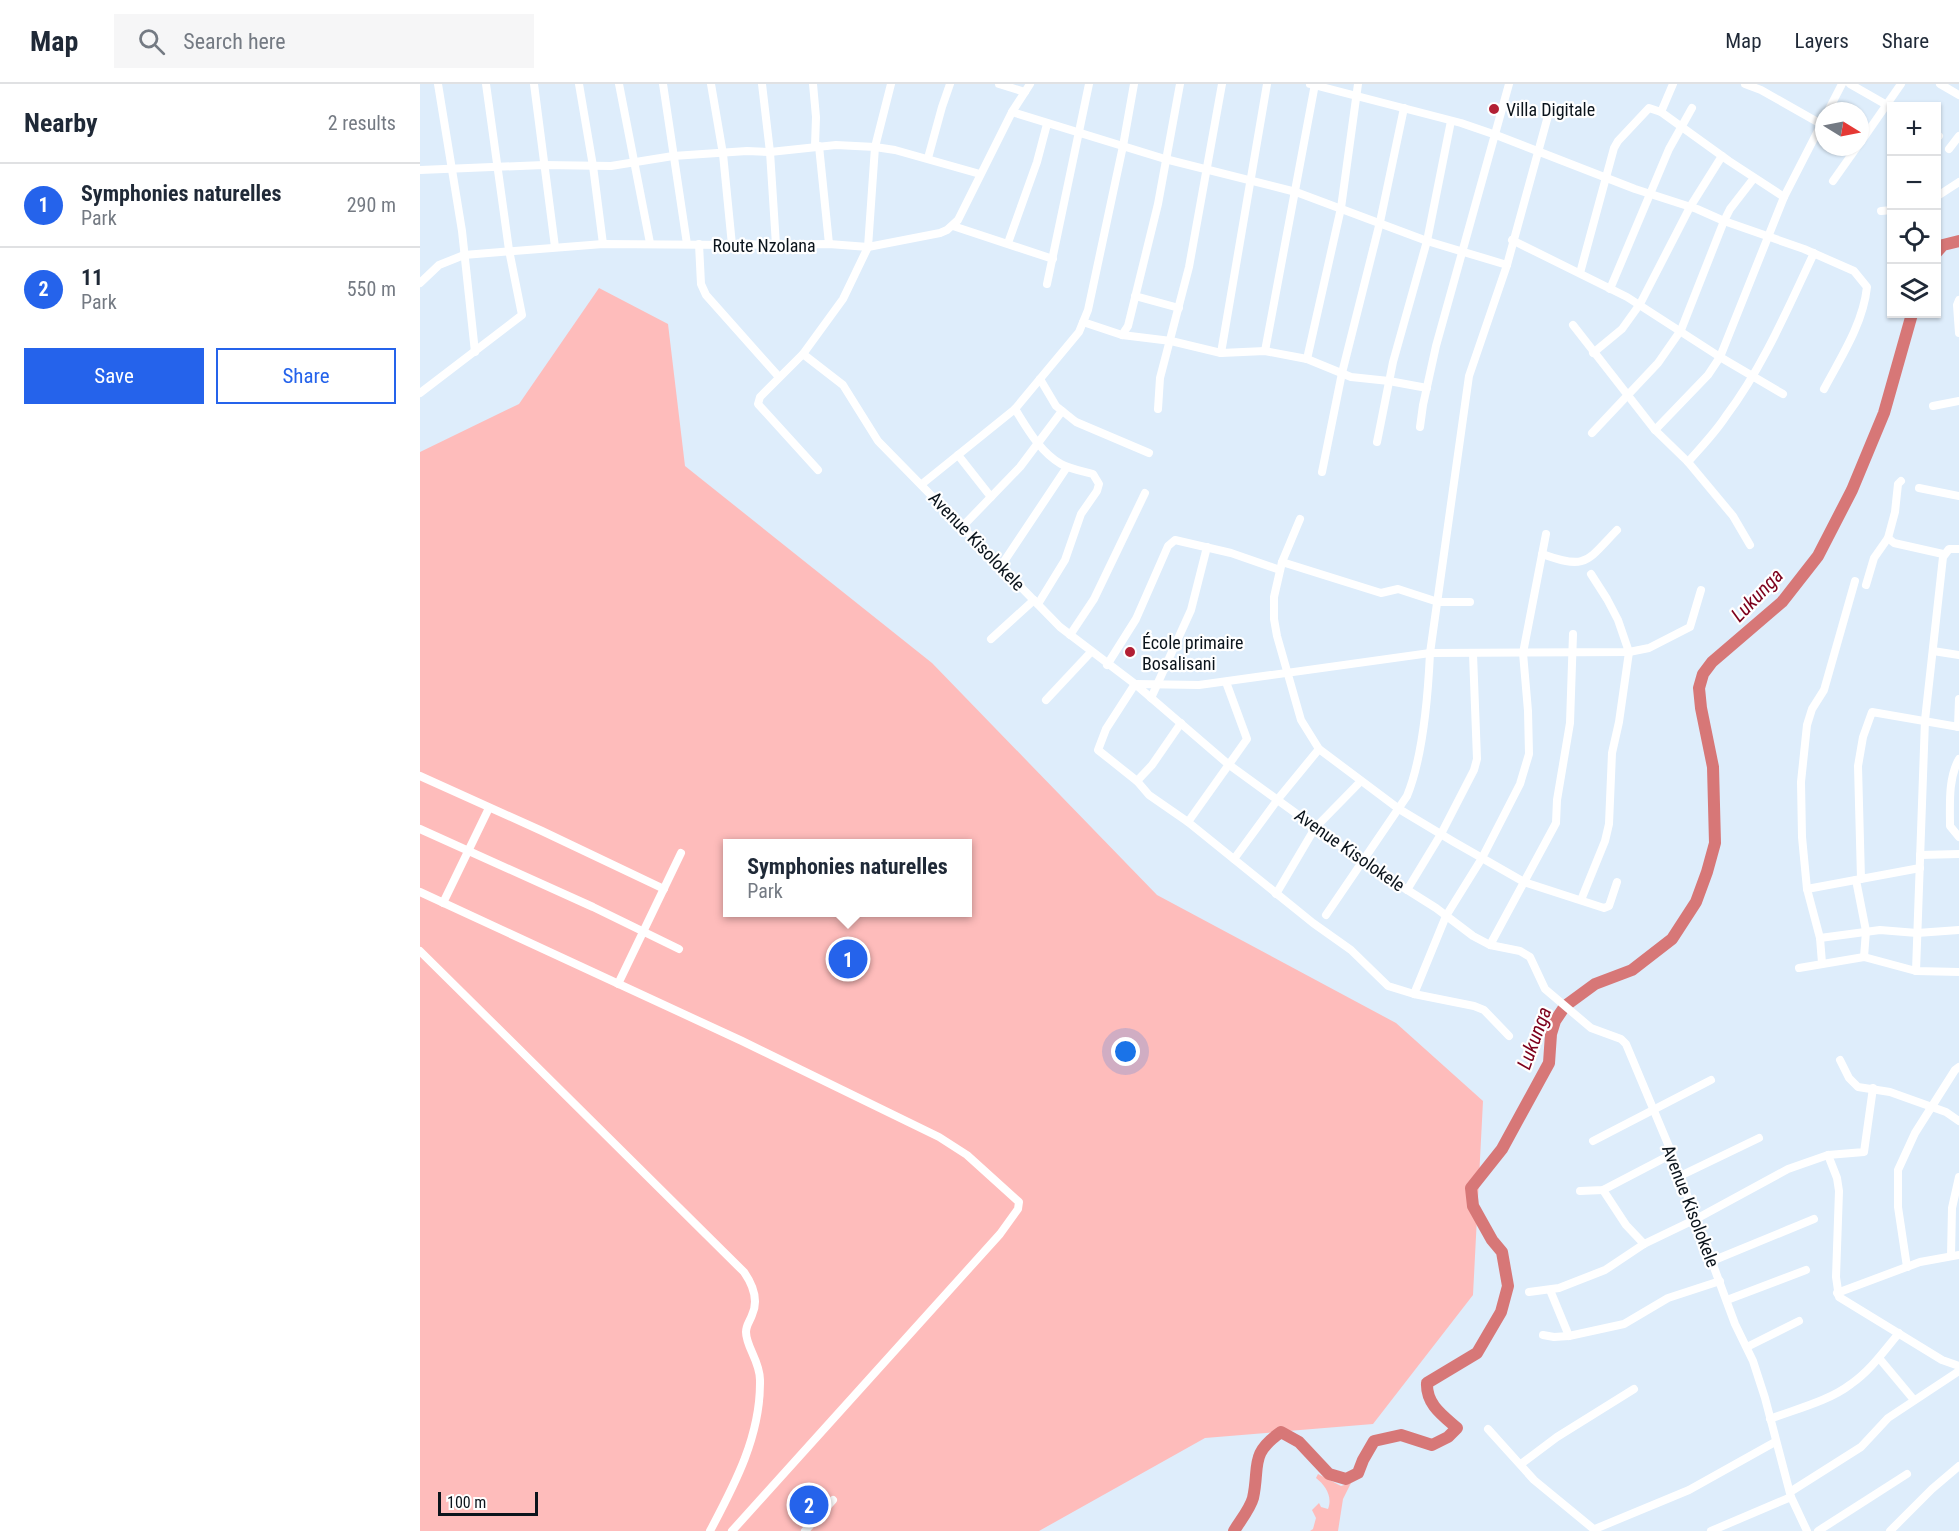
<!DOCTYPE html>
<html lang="en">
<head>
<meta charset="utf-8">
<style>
	body { margin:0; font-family:"Roboto Condensed",sans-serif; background:#f6f6f7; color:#1f2937 }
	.controls { position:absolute; right:18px; top:18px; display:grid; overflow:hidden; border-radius:0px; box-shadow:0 2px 4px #0004 }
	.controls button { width:54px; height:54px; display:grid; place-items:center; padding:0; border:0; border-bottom:2px solid #e0e1e3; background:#fff; color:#1f2937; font:30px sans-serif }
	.compass { position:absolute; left:1395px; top:18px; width:54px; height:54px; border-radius:50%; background:#fff; box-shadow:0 2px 4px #0004; rotate:100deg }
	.scale { position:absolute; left:18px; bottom:15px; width:100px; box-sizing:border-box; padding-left:6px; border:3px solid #0b141c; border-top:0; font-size:16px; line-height:21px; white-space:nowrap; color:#0b141c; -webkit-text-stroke:4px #fff; paint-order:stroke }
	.you { position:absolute; left:706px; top:968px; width:21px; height:21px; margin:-15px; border:4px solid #fff; border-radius:50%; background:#1a73e8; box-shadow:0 0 0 9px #1a73e833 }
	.badge { display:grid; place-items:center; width:39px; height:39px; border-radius:50%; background:#2563eb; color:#fff; font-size:20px; font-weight:700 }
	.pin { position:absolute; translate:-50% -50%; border:3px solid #fff; box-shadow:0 2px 6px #0006 }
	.popup { position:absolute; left:303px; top:755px; width:249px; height:78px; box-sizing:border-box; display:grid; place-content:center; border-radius:0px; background:#fff; filter:drop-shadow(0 2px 4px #0005); font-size:20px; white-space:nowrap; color:#747a83 }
	.popup b { font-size:22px; color:#1f2937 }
	.popup::after { content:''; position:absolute; left:50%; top:100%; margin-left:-12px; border:12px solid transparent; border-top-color:#fff }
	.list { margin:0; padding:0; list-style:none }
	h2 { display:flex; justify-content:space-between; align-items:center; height:78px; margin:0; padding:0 24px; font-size:26px }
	h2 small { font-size:20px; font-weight:400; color:#747a83 }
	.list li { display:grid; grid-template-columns:39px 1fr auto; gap:18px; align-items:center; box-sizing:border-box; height:84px; padding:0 24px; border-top:2px solid #e0e1e3 }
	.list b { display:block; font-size:22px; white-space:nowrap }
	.list p { margin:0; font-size:20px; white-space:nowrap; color:#747a83 }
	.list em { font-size:20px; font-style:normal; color:#747a83 }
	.actions { display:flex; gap:12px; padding:18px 24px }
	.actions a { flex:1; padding:14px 0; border:2px solid #2563eb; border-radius:0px; text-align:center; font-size:21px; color:#2563eb }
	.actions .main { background:#2563eb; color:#fff }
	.icon { flex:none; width:33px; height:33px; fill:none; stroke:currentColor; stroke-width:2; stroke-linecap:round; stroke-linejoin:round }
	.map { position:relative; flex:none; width:1539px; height:1447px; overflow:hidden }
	header { display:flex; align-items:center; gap:36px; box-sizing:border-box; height:84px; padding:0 30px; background:#fff; border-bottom:2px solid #e0e1e3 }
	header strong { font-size:28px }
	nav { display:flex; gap:33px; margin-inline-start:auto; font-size:21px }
	.search { width:420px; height:54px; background:#f6f6f7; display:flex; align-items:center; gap:15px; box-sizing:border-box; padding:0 21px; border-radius:0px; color:#747a83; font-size:22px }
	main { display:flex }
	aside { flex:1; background:#fff }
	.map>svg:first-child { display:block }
	.green { fill:#febcbb; fill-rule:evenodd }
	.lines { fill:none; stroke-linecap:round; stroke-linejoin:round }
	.river { stroke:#d77777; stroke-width:12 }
	.minor { stroke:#fff; stroke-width:8 }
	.poi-dot { fill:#b21f34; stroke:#fff; stroke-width:2 }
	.labels { text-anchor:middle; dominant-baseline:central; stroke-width:4.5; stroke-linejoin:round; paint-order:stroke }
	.poi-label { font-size:18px; fill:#0b141c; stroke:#fff; text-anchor:start }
	.street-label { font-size:18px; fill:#0b141c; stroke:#fff }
	.water-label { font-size:20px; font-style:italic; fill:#7d001c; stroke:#fff }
</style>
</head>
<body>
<header>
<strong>Map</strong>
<div class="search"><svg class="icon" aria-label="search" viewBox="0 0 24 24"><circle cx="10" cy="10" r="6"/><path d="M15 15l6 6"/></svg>Search here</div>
<nav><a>Map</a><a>Layers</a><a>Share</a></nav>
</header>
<main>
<aside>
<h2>Nearby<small>2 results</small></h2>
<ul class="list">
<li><span class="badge">1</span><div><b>Symphonies naturelles</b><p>Park</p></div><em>290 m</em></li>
<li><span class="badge">2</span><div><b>11</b><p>Park</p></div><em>550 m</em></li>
</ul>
<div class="actions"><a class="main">Save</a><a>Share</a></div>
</aside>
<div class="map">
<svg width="1539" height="1447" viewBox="0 0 1539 1447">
	<rect width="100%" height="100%" fill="#deedfb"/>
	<g class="green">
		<path d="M179 204 248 240 265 382 512 579 737 811 976 939 1063 1017 1053 1211 953 1340 785 1354 619 1447H0V368L99 320ZM308 760H548V828H308Z"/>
		<path d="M898 1390 921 1402 931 1399 923 1415 918 1447H890L893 1445 896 1434 892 1426 899 1419 901 1423 908 1425C913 1412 905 1401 896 1394Z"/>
	</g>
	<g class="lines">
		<g class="river">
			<polyline points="1516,169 1523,161 1539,157"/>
			<path d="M814 1447C820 1437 830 1425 833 1414 840 1382 829 1370 861 1348L879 1358 909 1390 926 1395 938 1389 943 1376 954 1357 981 1351 1012 1361 1028 1353 1037 1344C1022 1331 1006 1320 1007 1299L1057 1269 1081 1228 1088 1202 1082 1168 1072 1156 1053 1122 1051 1104 1082 1065 1129 979 1131 950 1135 937 1145 922 1175 900 1212 886 1252 855 1276 818 1287 788 1295 759 1293 683 1281 624 1279 604 1283 590 1292 578 1362 518 1398 472 1432 406 1464 329 1492 230"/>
		</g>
		<g class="minor">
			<polyline points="18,0 42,147 55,268"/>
			<polyline points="114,0 135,163"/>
			<polyline points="159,0 173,82 183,160"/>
			<polyline points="199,0 230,159"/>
			<polyline points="243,0 267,160"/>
			<polyline points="291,0 303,70 312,161"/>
			<polyline points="342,0 350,68 356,161"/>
			<polyline points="393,0 396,33 395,62"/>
			<polyline points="471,0 455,63 448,163 423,215 383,270 423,301 458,357 640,543 715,600 808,680 943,778 1016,824 1053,852 1070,861 1100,867 1110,873 1125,905 1171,944 1201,955 1206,960 1250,1065 1315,1240 1333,1277 1345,1314 1371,1413 1387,1447"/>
			<polyline points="579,0 605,8"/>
			<path d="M890 0 1041 39 1076 51 1215 105 1277 125 1304 137 1384 165 1434 187 1447 203C1443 240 1421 273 1404 305"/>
			<polyline points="1325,0 1341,6 1401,40"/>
			<polyline points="1430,0 1472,24"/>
			<polyline points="1520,0 1539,11"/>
			<polyline points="1408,27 1422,0"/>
			<polyline points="592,28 745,75 876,108 1007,157 1087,181"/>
			<polyline points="1241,28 1253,0"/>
			<polyline points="1516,50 1519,52"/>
			<polyline points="1440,59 1481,0"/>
			<polyline points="399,62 409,160"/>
			<polyline points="1529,65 1539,52"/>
			<polyline points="508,74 522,23 530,0"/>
			<polyline points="0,86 124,81 191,82 253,72 327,67 350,68 416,61 455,63 475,66 560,90"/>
			<polyline points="1413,97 1437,63"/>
			<polyline points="1516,113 1539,98"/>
			<polyline points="1461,127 1472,126"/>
			<polyline points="533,142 633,175"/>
			<polyline points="1092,156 1207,213 1300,273 1363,310"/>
			<polyline points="588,159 617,78 627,40"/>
			<polyline points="279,160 281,200 286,211 359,293"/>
			<polyline points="1160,189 1194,64 1198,57 1229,24 1241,28 1309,77 1364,113"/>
			<polyline points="0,199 19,181 44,171 183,160 312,161 322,159 339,161 409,160 448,163 520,149 527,146 538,136 592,28 610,0"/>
			<polyline points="627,200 669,0"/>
			<polyline points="1190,205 1249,65 1272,24"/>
			<polyline points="715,212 759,224"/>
			<polyline points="1539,216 1537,221 1539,249"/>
			<polyline points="663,238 702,251 751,257 801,269 845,267 887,275 931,293 969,297 1007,304"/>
			<polyline points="1153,241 1235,346 1268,378 1313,432 1330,461"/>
			<polyline points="702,251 708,242 738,120 760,0"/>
			<polyline points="845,267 895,0"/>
			<polyline points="801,269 847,0"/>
			<polyline points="1173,269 1202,245 1220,220 1270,123 1302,72"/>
			<polyline points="383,270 340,313 338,320 398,386"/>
			<polyline points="887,275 921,124 938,0"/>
			<polyline points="620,295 636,322 656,338 729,369"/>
			<polyline points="0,309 102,231 89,166 66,0"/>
			<polyline points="1513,322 1539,317"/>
			<path d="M595 325C607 344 620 368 641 380 650 385 662 387 673 390L679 400 677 407 661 430 645 476 618 520"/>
			<polyline points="738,325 740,294 769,183 802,0"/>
			<polyline points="1000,343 1003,321 1016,262 1089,0"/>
			<polyline points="1235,346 1288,291 1300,273 1364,113 1404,35"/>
			<polyline points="1172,349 1238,279 1261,246 1304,137 1310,125 1334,94"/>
			<polyline points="957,358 973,278 1007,157 1031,37"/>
			<polyline points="538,371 571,413"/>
			<path d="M1268 378C1281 363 1295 349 1306 332 1343 283 1368 224 1394 169"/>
			<polyline points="902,388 922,289 960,138 984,24"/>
			<polyline points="502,400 595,325 659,248 668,226 703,62 714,0"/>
			<polyline points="1499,404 1539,412"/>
			<polyline points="880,435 862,478 854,513 854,535 857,552 881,636 899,665 979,725 1034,758 1104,798 1184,824 1189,822 1197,798"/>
			<polyline points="542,443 600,383 642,327"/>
			<polyline points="1468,454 1474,459 1523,470"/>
			<path d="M1122 470C1167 486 1166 478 1197 446"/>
			<polyline points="862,478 961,509 978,505 1018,518 1050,518"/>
			<polyline points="581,482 647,383"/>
			<polyline points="1446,501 1454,474 1468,454 1475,428 1478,400 1481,397"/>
			<polyline points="650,551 674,515 725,409"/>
			<polyline points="571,555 614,516"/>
			<polyline points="1513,567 1539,571"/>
			<polyline points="687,581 716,535 748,462 755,456 811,469 860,486"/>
			<polyline points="731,614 771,526 787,463"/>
			<polyline points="626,616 671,568"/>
			<polyline points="1538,643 1539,615"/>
			<path d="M1539 675C1528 694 1530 721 1530 742L1539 753"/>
			<polyline points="0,692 122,747 244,805"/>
			<polyline points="717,697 732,681 761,639"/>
			<polyline points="768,738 827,655 806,598"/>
			<polyline points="0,745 173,823 259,865"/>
			<polyline points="1500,771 1539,770"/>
			<polyline points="814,775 858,715 899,665"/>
			<polyline points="1441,795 1438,682 1443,653 1452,628 1539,643"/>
			<polyline points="1436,796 1446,847 1444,873"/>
			<polyline points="1387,805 1500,784"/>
			<polyline points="987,806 1021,750 1054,686 1057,675 1053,570"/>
			<polyline points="0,808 322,957 519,1053 547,1071 599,1118 598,1125 580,1150 312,1447"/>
			<polyline points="856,810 895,744 941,697"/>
			<polyline points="1161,816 1185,757 1189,740 1192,669 1199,638 1209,568 1198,536 1187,515 1171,490"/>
			<polyline points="23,819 69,724"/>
			<path d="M906 831 987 712C1003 673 1008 612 1010 569L1049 292 1087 181 1131 21"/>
			<polyline points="1400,854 1460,846 1497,849 1539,846"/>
			<polyline points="1070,861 1136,739 1137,716 1150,639 1153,550"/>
			<path d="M0 867 324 1188C333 1201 339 1216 332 1231 330 1237 326 1241 326 1248 326 1263 340 1277 340 1296 341 1351 315 1400 290 1447"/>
			<polyline points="1402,879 1400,854 1387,805 1382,753 1381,698 1387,641 1392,625 1404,606 1435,497"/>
			<polyline points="1379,884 1444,873 1496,887 1539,888"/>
			<polyline points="1496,887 1505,636 1523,473 1529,465 1539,465"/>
			<polyline points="198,900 261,769"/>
			<polyline points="994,910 1026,832 1062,774 1100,700 1109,670 1108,627 1103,569 1126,450"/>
			<polyline points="1089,952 1064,926 1054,922 994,910 968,902 931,866 893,839 768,738 729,711 717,697 678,666 686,645 715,600 779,601 1010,569 1209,568 1229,564 1270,543 1281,506"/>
			<polyline points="1420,976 1429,994 1438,1003 1470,1008 1526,1028 1539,1037"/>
			<polyline points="1173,1057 1291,996"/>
			<polyline points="1408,1071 1417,1094 1419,1107 1416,1193 1419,1213 1522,1276 1539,1282"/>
			<polyline points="1260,1092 1339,1054"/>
			<polyline points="1183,1106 1206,1141 1224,1160"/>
			<polyline points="1160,1107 1183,1106 1252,1070"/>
			<polyline points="1531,1172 1532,1124 1539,1093"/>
			<polyline points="1292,1177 1394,1135"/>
			<polyline points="1487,1183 1478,1123 1478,1086 1495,1049 1535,986 1539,983"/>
			<polyline points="1130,1206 1149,1252"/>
			<polyline points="1109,1208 1139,1204 1185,1186 1224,1160 1276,1135 1368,1085 1408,1071 1444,1068 1453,1004"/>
			<polyline points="1417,1209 1500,1178 1539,1171"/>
			<polyline points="1307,1216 1386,1186"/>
			<polyline points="1123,1251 1134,1253 1149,1252 1204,1240 1248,1214 1300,1197"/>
			<polyline points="1327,1263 1379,1237"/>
			<polyline points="1459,1274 1494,1316"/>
			<path d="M1350 1335C1376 1325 1409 1317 1431 1300 1450 1287 1464 1267 1479 1249"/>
			<polyline points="1068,1345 1114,1396 1176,1447"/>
			<polyline points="1101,1380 1137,1353 1214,1305"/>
			<polyline points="1370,1408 1441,1363 1468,1334 1539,1287"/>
			<polyline points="1175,1445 1269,1406 1355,1358"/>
			<polyline points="385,1447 413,1416"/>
			<polyline points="1291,1447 1371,1413"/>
			<polyline points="1398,1447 1487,1390"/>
			<polyline points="1470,1447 1512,1405 1539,1382"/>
		</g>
	</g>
	<g class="poi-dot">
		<circle cx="1074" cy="25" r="6"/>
		<circle cx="710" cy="568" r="6"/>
	</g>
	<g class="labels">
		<g class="poi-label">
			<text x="1086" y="25">Villa Digitale</text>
			<text x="722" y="558">École primaire<tspan x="722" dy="21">Bosalisani</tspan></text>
		</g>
		<g class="street-label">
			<text x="344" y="161">Route Nzolana</text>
			<text transform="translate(557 457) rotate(46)">Avenue Kisolokele</text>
			<text transform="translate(930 766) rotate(35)">Avenue Kisolokele</text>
			<text transform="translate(1271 1122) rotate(69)">Avenue Kisolokele</text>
		</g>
		<g class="water-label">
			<text transform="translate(1337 511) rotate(-46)">Lukunga</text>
			<text transform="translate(1114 954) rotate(-70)">Lukunga</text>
		</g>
	</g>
</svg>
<div class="controls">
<button>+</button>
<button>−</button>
<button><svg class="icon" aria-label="locate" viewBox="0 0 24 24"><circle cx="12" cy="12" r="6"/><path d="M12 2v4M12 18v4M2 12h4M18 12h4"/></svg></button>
<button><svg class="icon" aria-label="layers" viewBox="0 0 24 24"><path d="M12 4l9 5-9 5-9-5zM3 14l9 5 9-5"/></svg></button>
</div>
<svg class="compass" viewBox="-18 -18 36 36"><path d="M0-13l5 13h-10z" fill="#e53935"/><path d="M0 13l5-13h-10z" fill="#747a83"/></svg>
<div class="scale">100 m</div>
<div class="you"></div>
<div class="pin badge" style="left:428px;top:875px">1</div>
<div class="popup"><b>Symphonies naturelles</b>Park</div>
<div class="pin badge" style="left:389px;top:1421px">2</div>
</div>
</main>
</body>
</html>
